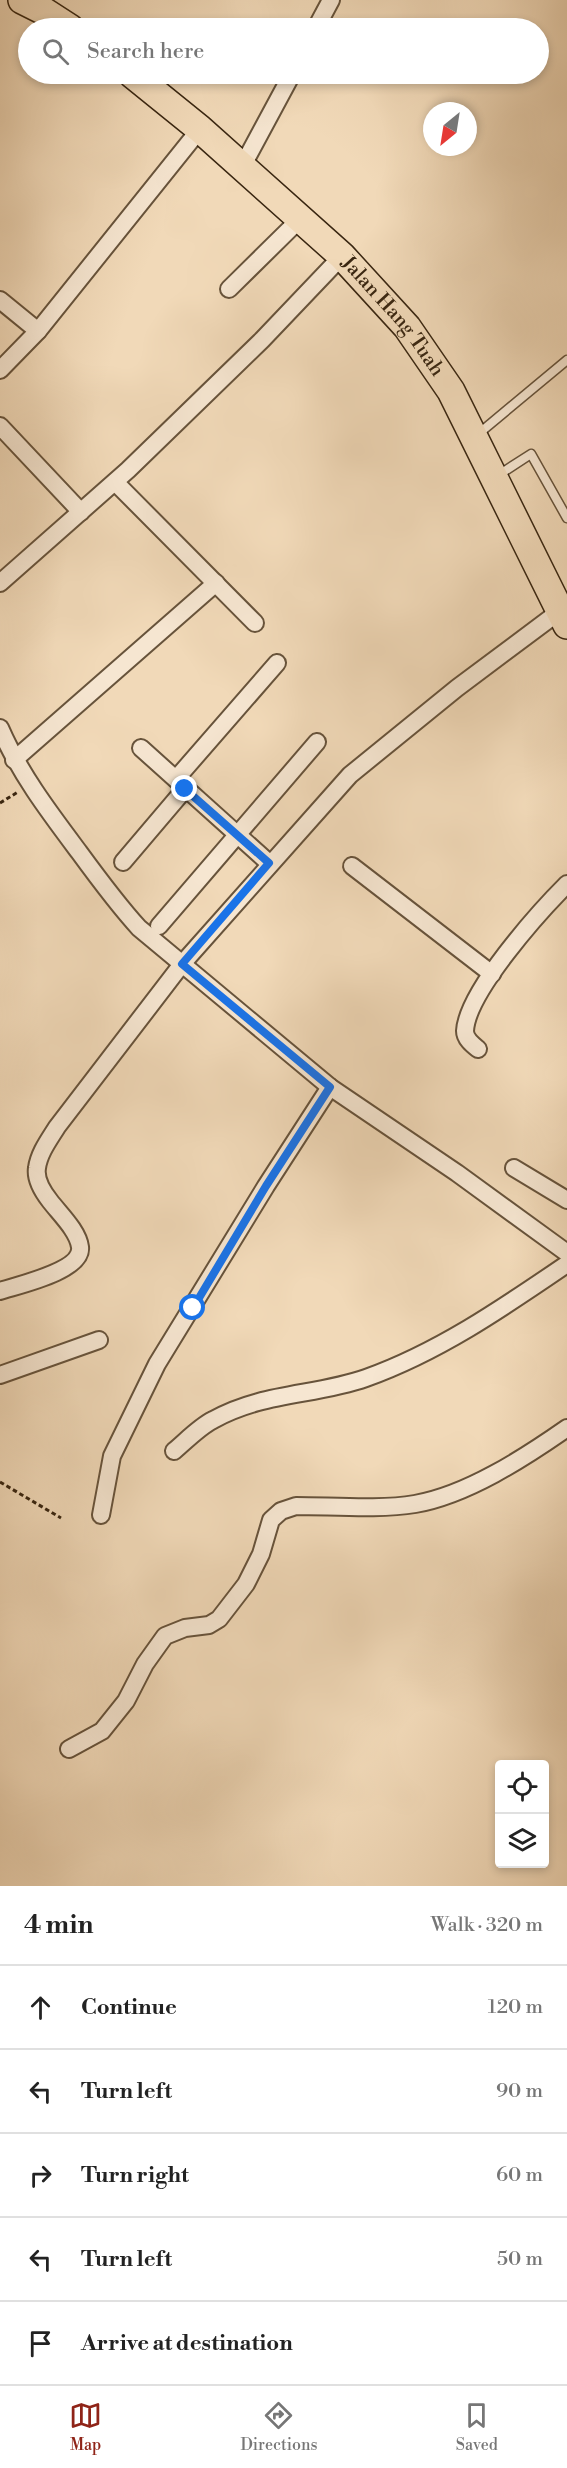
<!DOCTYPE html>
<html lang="en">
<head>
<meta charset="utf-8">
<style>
	body { margin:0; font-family:"Libre Bodoni",serif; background:#f2f2f2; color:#222 }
	.controls { position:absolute; right:18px; bottom:18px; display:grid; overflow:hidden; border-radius:6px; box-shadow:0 3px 9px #0003 }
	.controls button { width:54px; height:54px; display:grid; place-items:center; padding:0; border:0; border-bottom:2px solid #e0e0e0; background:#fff; color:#222; font:30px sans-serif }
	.compass { position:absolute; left:423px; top:102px; width:54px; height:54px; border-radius:50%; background:#fff; box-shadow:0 3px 9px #0003; rotate:210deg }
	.stop { position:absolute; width:18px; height:18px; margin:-14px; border:4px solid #1a73e8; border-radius:50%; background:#fff }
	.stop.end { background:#1a73e8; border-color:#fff; box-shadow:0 2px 6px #0008 }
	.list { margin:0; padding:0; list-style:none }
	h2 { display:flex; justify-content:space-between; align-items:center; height:78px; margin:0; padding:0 24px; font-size:26px }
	h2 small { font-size:20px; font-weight:400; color:#767676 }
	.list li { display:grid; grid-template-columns:39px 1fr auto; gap:18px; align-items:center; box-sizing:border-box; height:84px; padding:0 24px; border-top:2px solid #e0e0e0 }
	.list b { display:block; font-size:22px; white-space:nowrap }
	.list em { font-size:20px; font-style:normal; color:#767676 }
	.icon { flex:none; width:33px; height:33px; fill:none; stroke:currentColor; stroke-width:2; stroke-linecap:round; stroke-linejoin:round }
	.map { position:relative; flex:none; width:567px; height:1886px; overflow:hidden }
	.search { position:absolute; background:#fff; box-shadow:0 3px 9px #0003; left:18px; right:18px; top:18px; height:66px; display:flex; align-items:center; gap:15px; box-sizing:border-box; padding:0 21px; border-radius:33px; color:#767676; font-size:22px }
	.sheet { height:498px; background:#fff }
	nav { display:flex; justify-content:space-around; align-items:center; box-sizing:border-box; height:84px; border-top:2px solid #e0e0e0; background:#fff; font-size:16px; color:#767676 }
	nav a { display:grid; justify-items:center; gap:3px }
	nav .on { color:#8f2418 }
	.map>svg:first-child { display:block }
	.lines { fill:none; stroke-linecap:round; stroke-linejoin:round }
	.service-casing { stroke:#67533b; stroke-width:11 }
	.minor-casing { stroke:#67533b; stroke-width:20 }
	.primary-casing { stroke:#392611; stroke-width:30 }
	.path { stroke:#392611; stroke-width:3; stroke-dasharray:4.5 3; stroke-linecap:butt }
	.service { stroke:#f6e6d1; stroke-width:8 }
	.minor { stroke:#f6e6d1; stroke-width:16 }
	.primary { stroke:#f1d9b8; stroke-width:27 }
	.route { stroke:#1a73e8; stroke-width:8 }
	.labels { text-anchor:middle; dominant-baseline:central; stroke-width:4.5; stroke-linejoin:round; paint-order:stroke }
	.street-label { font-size:20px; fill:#392611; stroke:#f6e6d1 }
</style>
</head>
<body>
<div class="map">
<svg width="567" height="1886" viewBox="0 0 567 1886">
	<rect width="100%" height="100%" fill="#f1d9b8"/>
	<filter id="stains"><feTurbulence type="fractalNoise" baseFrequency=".00333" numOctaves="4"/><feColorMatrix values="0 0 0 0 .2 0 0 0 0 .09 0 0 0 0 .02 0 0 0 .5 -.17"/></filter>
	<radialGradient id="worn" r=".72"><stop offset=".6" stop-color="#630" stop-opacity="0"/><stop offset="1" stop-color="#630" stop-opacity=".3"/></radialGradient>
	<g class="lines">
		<g class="service-casing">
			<g id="service">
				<polyline points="477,435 567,360"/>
				<polyline points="497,476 531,454 567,518"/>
			</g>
		</g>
		<g class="minor-casing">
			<g id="minor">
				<polyline points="316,28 331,0"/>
				<polyline points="242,167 292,74"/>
				<polyline points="229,289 300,219"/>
				<polyline points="0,300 38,331"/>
				<polyline points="0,370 38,331 200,129"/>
				<polyline points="0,426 81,512"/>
				<polyline points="115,482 255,623"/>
				<polyline points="0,583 128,470 262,340 342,256"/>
				<path d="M0 728C20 774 49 812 79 852 98 878 117 904 139 928L330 1087 457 1173 567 1253"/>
				<polyline points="141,748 269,863"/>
				<polyline points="14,760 216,583"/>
				<polyline points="176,779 277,663"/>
				<polyline points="123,862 185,789"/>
				<polyline points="352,866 492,974"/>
				<polyline points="159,926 317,742"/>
				<path d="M478 1049C473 1045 465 1039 465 1031 467 992 539 912 567 884"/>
				<polyline points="514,1168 567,1200"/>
				<path d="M0 1291C18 1285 83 1271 80 1247 78 1231 60 1214 50 1201 43 1192 35 1180 37 1168 39 1153 49 1140 57 1127L182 964 350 775 457 688 560 611"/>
				<polyline points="0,1375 99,1340"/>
				<path d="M174 1451C186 1441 199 1427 213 1420 263 1392 315 1396 366 1378 439 1352 504 1307 567 1264"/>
				<polyline points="101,1515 112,1456 157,1364 266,1186 330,1087"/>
				<path d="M69 1749 102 1731 126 1701 145 1664 165 1636 185 1628 209 1625 219 1619 246 1584 261 1554 271 1520 281 1511 296 1506C331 1506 381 1510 415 1504 467 1495 524 1458 567 1428"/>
			</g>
		</g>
		<g class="primary-casing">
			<g id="primary">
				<polyline points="22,0 42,10 70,28"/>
				<path id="s1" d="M132 74 200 129 342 256 407 327 451 391 567 625"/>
			</g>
		</g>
		<g class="path">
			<polyline points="0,803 18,792"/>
			<polyline points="0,1482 61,1518"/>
		</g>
		<use href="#service" class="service"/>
		<use href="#minor" class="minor"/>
		<use href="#primary" class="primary"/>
	</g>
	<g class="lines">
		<polyline class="route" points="185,789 269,863 182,964 330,1087 266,1186 193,1308"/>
	</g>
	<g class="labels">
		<g class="street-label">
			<text stroke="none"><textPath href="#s1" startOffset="357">Jalan Hang Tuah</textPath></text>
		</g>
	</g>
	<rect width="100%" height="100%" filter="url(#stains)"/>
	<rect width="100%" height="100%" fill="url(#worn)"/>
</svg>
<div class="controls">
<button><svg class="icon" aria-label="locate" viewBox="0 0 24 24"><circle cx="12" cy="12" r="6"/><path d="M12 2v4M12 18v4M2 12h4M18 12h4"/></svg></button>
<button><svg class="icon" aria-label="layers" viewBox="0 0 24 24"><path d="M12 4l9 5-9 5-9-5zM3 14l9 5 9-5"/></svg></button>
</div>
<svg class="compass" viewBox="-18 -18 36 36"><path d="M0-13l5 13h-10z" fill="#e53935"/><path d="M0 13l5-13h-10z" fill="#767676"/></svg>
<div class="stop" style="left:193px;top:1308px"></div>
<div class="stop end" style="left:185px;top:789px"></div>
<div class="search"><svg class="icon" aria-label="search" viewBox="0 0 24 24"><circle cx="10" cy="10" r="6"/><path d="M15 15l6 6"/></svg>Search here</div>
</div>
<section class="sheet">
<h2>4 min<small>Walk · 320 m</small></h2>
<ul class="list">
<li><svg class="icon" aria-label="ahead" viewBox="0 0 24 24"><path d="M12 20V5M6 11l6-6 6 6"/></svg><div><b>Continue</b></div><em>120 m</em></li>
<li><svg class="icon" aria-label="left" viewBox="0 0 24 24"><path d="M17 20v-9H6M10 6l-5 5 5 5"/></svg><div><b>Turn left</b></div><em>90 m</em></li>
<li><svg class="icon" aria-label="right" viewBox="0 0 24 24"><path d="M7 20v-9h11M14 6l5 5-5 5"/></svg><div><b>Turn right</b></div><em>60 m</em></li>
<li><svg class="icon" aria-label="left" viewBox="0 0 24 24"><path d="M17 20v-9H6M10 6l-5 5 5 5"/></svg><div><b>Turn left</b></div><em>50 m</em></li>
<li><svg class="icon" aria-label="arrive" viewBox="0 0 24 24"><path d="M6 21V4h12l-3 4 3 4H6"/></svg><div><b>Arrive at destination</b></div></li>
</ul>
</section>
<nav>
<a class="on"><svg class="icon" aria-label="map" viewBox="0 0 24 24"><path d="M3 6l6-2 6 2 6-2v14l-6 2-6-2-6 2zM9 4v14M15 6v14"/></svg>Map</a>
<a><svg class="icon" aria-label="directions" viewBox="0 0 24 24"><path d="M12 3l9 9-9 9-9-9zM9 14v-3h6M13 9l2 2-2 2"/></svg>Directions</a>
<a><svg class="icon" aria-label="saved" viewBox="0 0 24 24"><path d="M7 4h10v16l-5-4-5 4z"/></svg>Saved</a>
</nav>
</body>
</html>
